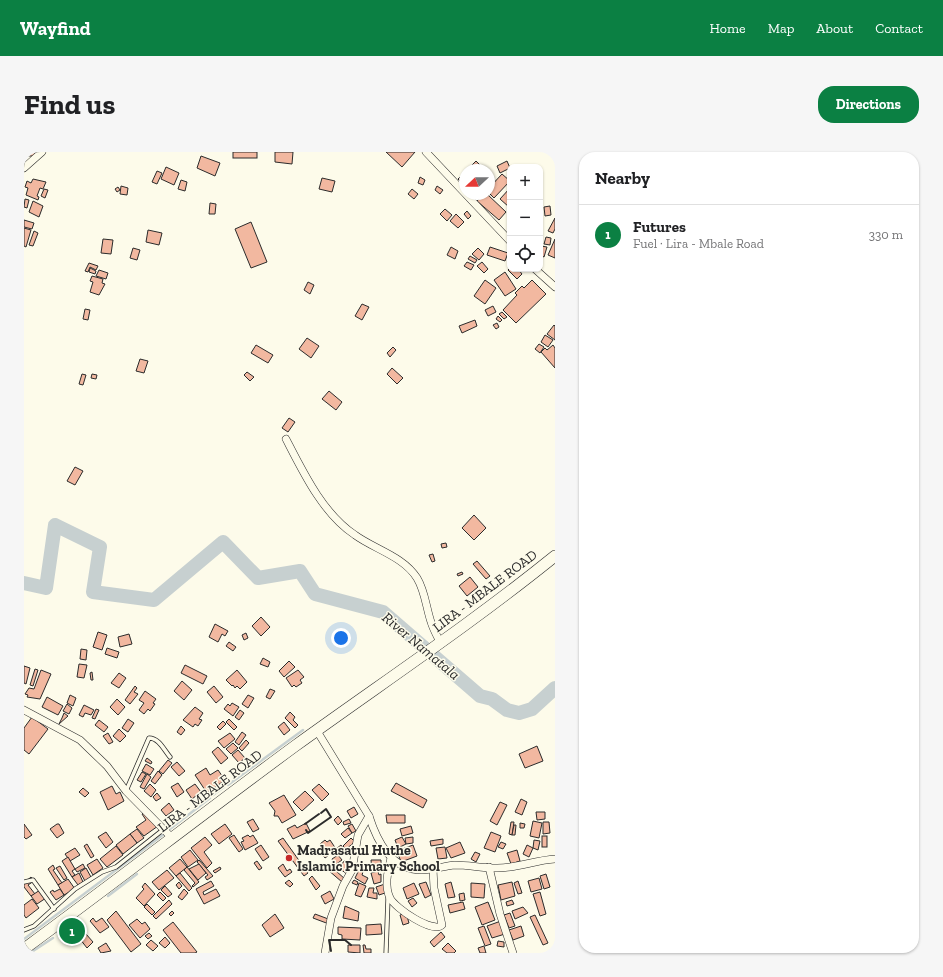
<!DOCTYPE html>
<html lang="en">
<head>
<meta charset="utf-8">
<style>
	body { margin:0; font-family:"Zilla Slab",serif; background:#f6f6f6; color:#202124 }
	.controls { position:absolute; right:12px; top:12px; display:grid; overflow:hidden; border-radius:8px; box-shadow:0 1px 3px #0004 }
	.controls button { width:36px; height:36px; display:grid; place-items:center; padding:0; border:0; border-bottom:1px solid #e0e0e0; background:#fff; color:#202124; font:20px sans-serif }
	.compass { position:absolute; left:435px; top:12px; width:36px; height:36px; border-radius:50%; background:#fff; box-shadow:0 1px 3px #0004; rotate:248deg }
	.you { position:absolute; left:317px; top:486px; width:14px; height:14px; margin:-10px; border:3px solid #fff; border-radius:50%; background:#1a73e8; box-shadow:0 0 0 6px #1a73e833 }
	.badge { display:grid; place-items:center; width:26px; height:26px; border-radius:50%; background:#0b8043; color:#fff; font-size:13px; font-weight:700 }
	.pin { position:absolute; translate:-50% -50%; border:2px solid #fff; box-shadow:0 1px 4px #0006 }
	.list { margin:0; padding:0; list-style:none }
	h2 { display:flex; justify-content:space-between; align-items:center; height:52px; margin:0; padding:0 16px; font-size:17px }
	h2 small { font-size:13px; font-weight:400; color:#757577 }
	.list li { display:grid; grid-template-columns:26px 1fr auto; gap:12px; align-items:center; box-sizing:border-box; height:60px; padding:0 16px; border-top:1px solid #e0e0e0 }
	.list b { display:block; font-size:15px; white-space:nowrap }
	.list p { margin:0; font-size:13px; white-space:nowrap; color:#757577 }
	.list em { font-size:13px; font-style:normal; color:#757577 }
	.icon { flex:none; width:22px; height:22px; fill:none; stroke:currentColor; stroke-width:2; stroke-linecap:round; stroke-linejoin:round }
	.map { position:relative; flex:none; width:531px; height:801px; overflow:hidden; border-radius:16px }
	header { display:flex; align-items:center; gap:24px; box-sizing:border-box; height:56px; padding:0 20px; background:#0b8043; color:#fff }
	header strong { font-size:19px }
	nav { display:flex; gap:22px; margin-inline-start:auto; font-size:14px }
	.intro { display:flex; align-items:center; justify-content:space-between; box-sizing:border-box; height:96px; padding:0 24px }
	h1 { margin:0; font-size:28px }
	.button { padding:10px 18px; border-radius:16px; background:#0b8043; color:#fff; font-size:14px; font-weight:700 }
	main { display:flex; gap:24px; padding:0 24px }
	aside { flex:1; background:#fff; border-radius:16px; box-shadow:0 1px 3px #0004 }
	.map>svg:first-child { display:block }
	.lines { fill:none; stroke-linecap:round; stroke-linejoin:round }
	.stream { stroke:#c7d0d0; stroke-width:2.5 }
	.river { stroke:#c7d0d0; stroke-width:14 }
	.building { fill:#f2b8a0; stroke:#2b2b2b }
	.service-casing { stroke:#2b2b2b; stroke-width:5 }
	.minor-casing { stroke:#2b2b2b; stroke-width:8 }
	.primary-casing { stroke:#2b2b2b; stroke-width:12 }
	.service { stroke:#fdfbea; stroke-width:3.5 }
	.minor { stroke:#fdfbea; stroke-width:7 }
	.primary { stroke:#fdfbea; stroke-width:11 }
	.wall { stroke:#2b2b2b; stroke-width:2 }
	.poi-dot { fill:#c62828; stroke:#fdfbea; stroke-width:1.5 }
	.labels { text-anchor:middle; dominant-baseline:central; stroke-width:3; stroke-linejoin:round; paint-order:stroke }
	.street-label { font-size:14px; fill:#2b2b2b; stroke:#fdfbea }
	.poi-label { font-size:14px; font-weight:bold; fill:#2b2b2b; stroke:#fdfbea; text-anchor:start }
	.water-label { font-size:15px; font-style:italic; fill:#2b2b2b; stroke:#fdfbea }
</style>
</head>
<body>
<header>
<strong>Wayfind</strong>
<nav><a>Home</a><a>Map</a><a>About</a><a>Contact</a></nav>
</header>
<div class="intro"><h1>Find us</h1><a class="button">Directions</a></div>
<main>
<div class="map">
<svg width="531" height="801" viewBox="0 0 531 801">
	<rect width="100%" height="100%" fill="#fdfbea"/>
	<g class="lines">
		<g class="stream">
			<polyline points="204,633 279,578"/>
			<polyline points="189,643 200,635"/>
			<polyline points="146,677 186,646"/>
			<polyline points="84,744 113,722"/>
			<polyline points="37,780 39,776 50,771"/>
			<polyline points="0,787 140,682"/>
			<polyline points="6,801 29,786"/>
		</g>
		<polyline class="river" points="0,431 22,436 31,373 76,395 69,440 130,448 199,390 234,426 276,419 291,442 359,460 456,544 468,547 483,558 495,561 508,557 531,536"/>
	</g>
	<g class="building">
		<rect x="1" y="0" width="10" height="4"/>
		<rect x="209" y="0" width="24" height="6"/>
		<polygon points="251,0 269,0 268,12 251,10"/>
		<polygon points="362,0 391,0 378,15"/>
		<polygon points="177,4 196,11 191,24 173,16"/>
		<polygon points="452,9 461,18 443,18"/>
		<polygon points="483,9 486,16 476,21 473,14"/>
		<polygon points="142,15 155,21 150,33 137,27"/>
		<polygon points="133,19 138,21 133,32 128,30"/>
		<polygon points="441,20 441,34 434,27"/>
		<polygon points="465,22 470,28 465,32"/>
		<polygon points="478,22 486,29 470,46 465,41 465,36"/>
		<polygon points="396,25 401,28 399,33 394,31"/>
		<polygon points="298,26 311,29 308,40 295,37"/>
		<polygon points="9,27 22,30 19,37 16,36 13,44 15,45 14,48 2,43 4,36 1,35 3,29 7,31"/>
		<polygon points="157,28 163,30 161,39 154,37"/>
		<polygon points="97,34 104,36 103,43 96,42"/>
		<polygon points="413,34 419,38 416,42 411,38"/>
		<polygon points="94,35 96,38 93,40 91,37"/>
		<polygon points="486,36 486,53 485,55 476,47"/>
		<polygon points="20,37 24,38 21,46 17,44"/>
		<polygon points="388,37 394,42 390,47 384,42"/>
		<polygon points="459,42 463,42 482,60 475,68 453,49"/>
		<polygon points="1,47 5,48 3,56 0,55"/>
		<polygon points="9,49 19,54 15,65 5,60"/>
		<polygon points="186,51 192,52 191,62 185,62"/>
		<polygon points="526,54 527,63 521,64 520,55"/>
		<polygon points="421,57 428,63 423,69 416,62"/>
		<polygon points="443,59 447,64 444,67 440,62"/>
		<polygon points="432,62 440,70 434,76 426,69"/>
		<polygon points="531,66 531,77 529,81 524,79"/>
		<polygon points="0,68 10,71 8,77 0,75"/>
		<polygon points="227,70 243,110 227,116 211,77"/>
		<polygon points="0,76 7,78 2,95 0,94"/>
		<polygon points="124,78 138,81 135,93 122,90"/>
		<polygon points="10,79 14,81 9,94 5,93"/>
		<polygon points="522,85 527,86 526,93 520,92"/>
		<polygon points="79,87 89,88 87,102 77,101"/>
		<polygon points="531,87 531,106 524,103"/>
		<polygon points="517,94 523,95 520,105 516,103"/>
		<polygon points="427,95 434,99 431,107 423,103"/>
		<polygon points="466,95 484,101 481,109 463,103"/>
		<polygon points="109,96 116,98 113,108 106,106"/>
		<polygon points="454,96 460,102 455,108 448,102"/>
		<polygon points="446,104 453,108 451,111 444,107"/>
		<polygon points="443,110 450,113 447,118 440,114"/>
		<polygon points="458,110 464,117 460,121 453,114"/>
		<polygon points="65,111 74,114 72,118 66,115 64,120 61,119"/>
		<polygon points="66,116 72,119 71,122 65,120"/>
		<polygon points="486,116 494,117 498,122 493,127 484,118"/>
		<polygon points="75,118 84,121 82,127 72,124"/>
		<polygon points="481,120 492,137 481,144 470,128"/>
		<polygon points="68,124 79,127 78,131 81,132 75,143 66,140 69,130 66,129"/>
		<polygon points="461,128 472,136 461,152 450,144"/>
		<polygon points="508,128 522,142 492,171 479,158 493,143 491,141 498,134 500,136"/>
		<polygon points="284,130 290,133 286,142 280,138"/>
		<polygon points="338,152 345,155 338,168 331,164"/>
		<polygon points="469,154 472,160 464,164 461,158"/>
		<polygon points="61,157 66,158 64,168 59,167"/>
		<polygon points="478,160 483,165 480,167 475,162"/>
		<polygon points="474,164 478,168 476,170 472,167"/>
		<polygon points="451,168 453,174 438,181 435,174"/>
		<polygon points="473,171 475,175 472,177 469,173"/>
		<polygon points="530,173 531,174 531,188 523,182"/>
		<polygon points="521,183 529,188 524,195 517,190"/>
		<polygon points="283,186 295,194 287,206 275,197"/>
		<polygon points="515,192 520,195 516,201 511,197"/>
		<polygon points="232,193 249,203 244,211 227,201"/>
		<polygon points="529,193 531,196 531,216 517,200 521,196 523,198"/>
		<polygon points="369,195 372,198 366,205 363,201"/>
		<polygon points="116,207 124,209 120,221 112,219"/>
		<polygon points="368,216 379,226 373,232 363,222"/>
		<polygon points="223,220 230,225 226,229 220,223"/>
		<polygon points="58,222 62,223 59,233 55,232"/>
		<polygon points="68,222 73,223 72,227 67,226"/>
		<polygon points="305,239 318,250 312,258 298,247"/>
		<polygon points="265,266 271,270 264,280 258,276"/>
		<polygon points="51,315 59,319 51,333 43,329"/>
		<polygon points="450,363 462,376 450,388 438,376"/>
		<polygon points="422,391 423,395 418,396 417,392"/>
		<polygon points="409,402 411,409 408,410 405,403"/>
		<polygon points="453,409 466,424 462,427 449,412"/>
		<polygon points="438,420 439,422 434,424 433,422"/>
		<polygon points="446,425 454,435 443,444 435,434"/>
		<polygon points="237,465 246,475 237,484 228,474"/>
		<polygon points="191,472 204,479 201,484 198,482 194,490 185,485"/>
		<polygon points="74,480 83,483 78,498 69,495"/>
		<polygon points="222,481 224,486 220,488 218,483"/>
		<polygon points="105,482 108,492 96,495 94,485"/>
		<polygon points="205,490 212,495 209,499 202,494"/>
		<polygon points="83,496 95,500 93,506 81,502"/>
		<polygon points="57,497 63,498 62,508 56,507"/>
		<polygon points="239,506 246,510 244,515 236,512"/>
		<polygon points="265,509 271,515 260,525 255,519"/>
		<polygon points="55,512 63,513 60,526 53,525"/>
		<polygon points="161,513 183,524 179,532 157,521"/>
		<polygon points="0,514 6,516 2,532 0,531"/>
		<polygon points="11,517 14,518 9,534 6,533"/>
		<polygon points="17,518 27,522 16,547 3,545 4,543 1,542 5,536 10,537"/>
		<polygon points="213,518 223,530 216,537 213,534 211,536 209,533 208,534 202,528"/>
		<polygon points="274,518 280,525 276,528 278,531 272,535 270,533 268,535 262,526"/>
		<polygon points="68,520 69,528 67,528 66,521"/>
		<polygon points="95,521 102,526 95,536 87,531"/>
		<polygon points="158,529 168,538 160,548 150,539"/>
		<polygon points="111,534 113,536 110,540 114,542 106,552 101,548"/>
		<polygon points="190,534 199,545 192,551 183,540"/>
		<polygon points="246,537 251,539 246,547 242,545"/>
		<polygon points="121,539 132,547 129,551 131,552 126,559 124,557 120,562 115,558 120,551 115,548"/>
		<polygon points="46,543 52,546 49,554 43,551"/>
		<polygon points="224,543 230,546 224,556 218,552"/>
		<polygon points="23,545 39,554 34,563 18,555"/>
		<polygon points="93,547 101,555 94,563 86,555"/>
		<polygon points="208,551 215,555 209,564 200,557 204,552 206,554"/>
		<polygon points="43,552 48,556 45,562 39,559"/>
		<polygon points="60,553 70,558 67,563 61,561 59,565 55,563"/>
		<polygon points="171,555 179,561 175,567 178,568 174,574 171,572 169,575 159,568"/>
		<polygon points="72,557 75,558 71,567 68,566"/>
		<polygon points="216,558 220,561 215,568 211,565"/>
		<polygon points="266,560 271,565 269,568 274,573 271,576 261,566"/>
		<polygon points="40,561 44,564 35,572 38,566"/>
		<polygon points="8,565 24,577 5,602 0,598 0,576"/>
		<polygon points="104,567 110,571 104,580 98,576"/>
		<polygon points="205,567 213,575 210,578 202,570"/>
		<polygon points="75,568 84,575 80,580 71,573"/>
		<polygon points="199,569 202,572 196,578 193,575"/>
		<polygon points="260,570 266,578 260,583 254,575"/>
		<polygon points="157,574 161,578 157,583 153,580"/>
		<polygon points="95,577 102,584 96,590 89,584"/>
		<polygon points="218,580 222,583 215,593 211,590"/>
		<polygon points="84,581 89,590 85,592 79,584"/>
		<polygon points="206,581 211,587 200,596 194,589"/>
		<polygon points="222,588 225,591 218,599 215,596"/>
		<polygon points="209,591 214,596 207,602 202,597"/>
		<polygon points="513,594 519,609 501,616 495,602"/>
		<polygon points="194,595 204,606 197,612 188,600"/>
		<polygon points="214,598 221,606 215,611 208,603"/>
		<polygon points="123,606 128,610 127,612 121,609"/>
		<polygon points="144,608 148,611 139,622 135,619"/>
		<polygon points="153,610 161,619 155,624 147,615"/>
		<polygon points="122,612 130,617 126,623 118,619"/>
		<polygon points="182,616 186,623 194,618 201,628 183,641 171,623"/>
		<polygon points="134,619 138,623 131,632 127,629"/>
		<polygon points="118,620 122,622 117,630 113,628"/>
		<polygon points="123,622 127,625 120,637 116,635"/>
		<polygon points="154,631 160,640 153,645 147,635"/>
		<polygon points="372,631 403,648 399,656 367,639"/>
		<polygon points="126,632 132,638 127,645 120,639"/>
		<polygon points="171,632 177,640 168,647 162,638"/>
		<polygon points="295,632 305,642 298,649 288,638"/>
		<polygon points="88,634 92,642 96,640 100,649 84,658 76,640"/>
		<polygon points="59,636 65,641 61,645 55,640"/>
		<polygon points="281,639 290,648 278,659 269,650"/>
		<polygon points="133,641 137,646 132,649 129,645"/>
		<polygon points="260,643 272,663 258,671 254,664 250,664 251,659 245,651"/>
		<polygon points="497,647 503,650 498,663 491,660"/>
		<polygon points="476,650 483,653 473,673 466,669"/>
		<polygon points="145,651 150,658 142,664 137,658"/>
		<polygon points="330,655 334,662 327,666 323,659"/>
		<polygon points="123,658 134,674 120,684 112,675 122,668 118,662"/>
		<polygon points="512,660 521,660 521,667 513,668"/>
		<polygon points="362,663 381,663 381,671 363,671"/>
		<polygon points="314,664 318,669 314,673 310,668"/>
		<polygon points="229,667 235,677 229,680 223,670"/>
		<polygon points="325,667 327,671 320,673 319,670"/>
		<polygon points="509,669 518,671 515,686 506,684"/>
		<polygon points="487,670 490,670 488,683 485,682"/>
		<polygon points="519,670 525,670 526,681 519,682"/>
		<polygon points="282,671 286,679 269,687 263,677 271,673 273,676"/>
		<polygon points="496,671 501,672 500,676 496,676"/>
		<polygon points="0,672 8,683 2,687 0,685"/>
		<polygon points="33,672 35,672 40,681 33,686 26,677"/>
		<polygon points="201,672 208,682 195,692 187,682"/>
		<polygon points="328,672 332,679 328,681 324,674"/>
		<polygon points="490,673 492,673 491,683 488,683"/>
		<polygon points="387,674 389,681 378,684 376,677"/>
		<polygon points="324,676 328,681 321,686 317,682"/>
		<polygon points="113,677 120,686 113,691 106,682"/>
		<polygon points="82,680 89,690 82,696 74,685"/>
		<polygon points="467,680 477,684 471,700 460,696"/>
		<polygon points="106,682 113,691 99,702 92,693"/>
		<polygon points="210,683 219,697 215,700 205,686"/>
		<polygon points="224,683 226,685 229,683 234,691 221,698 217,690 220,689 218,686"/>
		<rect x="518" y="684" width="5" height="11"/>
		<polygon points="181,685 188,693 180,700 188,711 183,716 167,696"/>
		<polygon points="378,685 382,692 374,696 371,688"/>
		<polygon points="389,685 389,691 382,692 381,686"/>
		<polygon points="259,686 284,721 280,724 254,689"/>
		<polygon points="327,686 331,690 322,697 319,694"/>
		<polygon points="419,687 419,692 407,694 406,689"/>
		<polygon points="301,688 303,690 306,688 312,697 317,693 321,699 315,703 312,698 301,706 294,696 297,694 296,692"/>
		<polygon points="510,688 516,689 514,698 509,696"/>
		<polygon points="436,690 441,701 427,706 422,696"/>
		<polygon points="477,690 482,692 479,697 474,695"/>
		<polygon points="63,692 70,704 67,706 60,694"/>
		<polygon points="237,693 245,705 239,709 231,697"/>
		<polygon points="389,693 393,704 377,710 373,699"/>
		<polygon points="503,693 509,696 505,705 499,702"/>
		<polygon points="92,694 99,703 83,715 76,707"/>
		<polygon points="421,695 423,706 414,707 412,696"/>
		<polygon points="51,696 56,703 46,709 41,702"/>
		<polygon points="166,698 174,708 164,715 157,705"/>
		<polygon points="493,698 496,709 487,712 483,701"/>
		<polygon points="451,700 456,702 452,710 447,707"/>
		<polygon points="314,703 318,708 311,713 308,707"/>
		<polygon points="44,705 51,717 48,719 51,723 48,725 38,709"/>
		<polygon points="73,707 79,716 69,723 63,713"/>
		<polygon points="156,707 163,715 152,724 145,716"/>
		<polygon points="175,708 189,724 183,728 181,725 184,723 173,710"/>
		<polygon points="321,708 330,717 324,723 315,716 312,719 321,727 318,730 304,718 309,712 312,714 314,711 317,713"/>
		<polygon points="347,708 357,708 357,718 348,719"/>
		<polygon points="233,709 238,716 235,718 230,711"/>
		<polygon points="59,712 61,716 53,720 51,717"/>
		<polygon points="175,712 182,721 174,728 165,717"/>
		<polygon points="259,712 263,719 266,717 268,720 261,725 254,716"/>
		<polygon points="29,713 31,717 29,718 38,731 34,733 24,717"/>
		<polygon points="36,714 43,726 40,728 32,716"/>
		<polygon points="163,715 175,730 169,735 168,734 171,731 160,718"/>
		<polygon points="196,715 197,717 191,721 189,719"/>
		<polygon points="62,716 67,725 61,729 56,720"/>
		<polygon points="143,718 150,726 135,738 128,730"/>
		<polygon points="335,718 339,720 338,723 344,726 341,732 331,726"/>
		<polygon points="354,719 355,723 357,722 357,730 350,732 347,721"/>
		<polygon points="55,721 59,730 54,733 48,725"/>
		<polygon points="156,721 168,736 165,739 152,724"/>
		<polygon points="522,722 526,735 520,737 516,724"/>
		<polygon points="288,724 296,734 292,738 285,727"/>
		<polygon points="7,725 10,729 4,733 11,742 7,744 0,735 0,731"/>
		<polygon points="515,726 518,737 507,740 504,729"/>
		<polygon points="44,727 51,737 40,743 34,733"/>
		<polygon points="265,728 269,732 266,735 261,731"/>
		<polygon points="330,728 334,730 333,733 328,731"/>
		<polygon points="187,729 190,734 179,740 180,743 192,737 196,744 180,752 172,737"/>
		<polygon points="494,729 498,741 494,742 490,731"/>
		<polygon points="155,730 158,734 155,737 152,733"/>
		<polygon points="402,730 407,743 401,746 395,732"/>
		<polygon points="427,730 431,745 424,746 421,732"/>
		<polygon points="488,730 491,744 477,748 474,733"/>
		<polygon points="121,731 131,742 120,754 112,746 120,737 118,735"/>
		<polygon points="335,731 342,734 337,745 331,743"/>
		<polygon points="390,731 395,742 383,747 379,736"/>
		<polygon points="447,731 461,732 460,746 447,745"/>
		<polygon points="361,732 364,740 355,743 352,735"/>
		<polygon points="141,734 148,742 144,745 137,738"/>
		<polygon points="345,736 350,736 349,741 353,741 353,747 343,745"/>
		<polygon points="36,737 40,743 32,748 26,740 29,738 30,740"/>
		<polygon points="160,737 164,741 158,748 154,745"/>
		<polygon points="16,738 22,746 13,752 7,744"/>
		<polygon points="306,739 310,747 301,752 297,744"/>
		<polygon points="136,740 142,746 139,749 133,743"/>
		<polygon points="516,740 522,762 516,764 509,742"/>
		<polygon points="440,741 441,748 436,749 435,742"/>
		<polygon points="389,746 393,751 388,755 384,749"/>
		<polygon points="8,747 15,756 2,766 0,763 0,753"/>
		<polygon points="145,748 148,752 132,767 129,764"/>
		<polygon points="488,748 490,752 483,754 482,750"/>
		<polygon points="439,750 441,757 426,761 424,753"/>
		<polygon points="464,750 471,768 458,773 451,755"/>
		<polygon points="123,752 131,760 128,763 120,755"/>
		<polygon points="321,754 335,760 334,769 319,766"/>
		<polygon points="499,755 504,761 491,767 488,759"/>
		<polygon points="92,759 117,792 107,800 83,768"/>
		<polygon points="148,759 150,761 147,764 145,762"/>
		<polygon points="382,761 385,771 379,773 376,763"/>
		<polygon points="486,761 491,774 485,776 480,763"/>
		<polygon points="251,762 260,776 246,785 238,773"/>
		<polygon points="291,762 307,768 305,772 289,766"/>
		<polygon points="511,763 524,791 519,793 506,765"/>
		<polygon points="69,766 72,770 78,766 85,775 76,781 66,769"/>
		<polygon points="113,767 118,772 121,770 126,777 116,786 105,773"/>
		<polygon points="477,769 481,782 468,786 463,774"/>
		<polygon points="149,770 173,800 171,801 157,801 139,778"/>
		<polygon points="357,772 358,782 342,783 342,773"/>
		<polygon points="460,774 467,792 461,794 454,776"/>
		<polygon points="497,774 500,784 489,788 485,778"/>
		<polygon points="314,775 337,776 336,788 318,787 318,783 314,782"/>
		<polygon points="417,780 421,785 410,795 406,790"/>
		<polygon points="125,781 128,784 124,787 121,784"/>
		<polygon points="62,782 69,790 63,796 56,787"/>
		<polygon points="141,785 146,791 141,796 135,791"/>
		<polygon points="127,788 134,794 129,799 122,793"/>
		<polygon points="474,789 480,790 480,795 473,794"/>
		<polygon points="82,791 87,799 77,801 74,796"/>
		<polygon points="424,791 432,799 430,801 423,801 418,797"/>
		<polygon points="324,793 336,793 336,801 324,800"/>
		<polygon points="339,793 341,793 342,797 347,797 347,801 340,801"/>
		<polygon points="460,794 462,801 456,801 454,796"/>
	</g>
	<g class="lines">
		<g class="service-casing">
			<g id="service">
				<path d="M102 639 125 586C135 586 140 598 146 605"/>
				<polyline points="0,730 9,728 30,757"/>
				<polyline points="0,778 10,774 51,737 78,720 92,715 140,677"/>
				<polyline points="362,801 364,746"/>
			</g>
		</g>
		<g class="minor-casing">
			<g id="minor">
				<polyline points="402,0 486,89"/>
				<polyline points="0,16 18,0"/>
				<polyline points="511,117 531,135"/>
				<path d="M262 287C279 320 299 362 331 383 350 397 379 404 393 426 401 439 402 455 407 470 409 477 413 484 417 492"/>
				<polyline points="0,558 56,588 83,614 102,639 148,686"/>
				<path d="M293 579 345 664C353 689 367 718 398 718 409 718 420 714 431 713 444 713 458 716 471 716 491 717 511 708 531 707"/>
				<path d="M367 706C364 719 360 733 366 746 371 756 409 782 418 773L410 736 409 717"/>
				<polyline points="465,715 476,762 489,801"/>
				<polyline points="301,801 307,766 319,734 328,718 334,683 345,664"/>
			</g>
		</g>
		<g class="primary-casing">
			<path id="primary" d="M0 797C91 730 180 661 271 594 358 531 447 472 531 404"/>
		</g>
		<use href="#service" class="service"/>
		<use href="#minor" class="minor"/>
		<use href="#primary" class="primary"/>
		<g class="wall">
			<polyline points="281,672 295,662"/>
			<polyline points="282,678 284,681 307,665 302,657 297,661"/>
			<polyline points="307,799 305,788 321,788 327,793"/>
		</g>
	</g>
	<circle class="poi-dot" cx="265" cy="706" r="4"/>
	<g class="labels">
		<g class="street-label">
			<text transform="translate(461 439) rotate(-37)">LIRA - MBALE ROAD</text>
			<text transform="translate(186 639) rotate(-37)">LIRA - MBALE ROAD</text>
		</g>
		<g class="poi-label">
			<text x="273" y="698">Madrasatul Huthe<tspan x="273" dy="16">Islamic Primary School</tspan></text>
		</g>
		<g class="water-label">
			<text transform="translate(397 494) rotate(40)">River Namatala</text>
		</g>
	</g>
</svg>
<div class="controls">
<button>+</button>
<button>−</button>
<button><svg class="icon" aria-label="locate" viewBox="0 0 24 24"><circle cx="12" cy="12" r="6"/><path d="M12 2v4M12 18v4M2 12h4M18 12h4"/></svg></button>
</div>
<svg class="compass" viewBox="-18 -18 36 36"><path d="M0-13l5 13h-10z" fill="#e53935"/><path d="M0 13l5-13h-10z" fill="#757577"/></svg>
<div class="you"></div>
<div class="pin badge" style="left:48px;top:779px">1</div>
</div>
<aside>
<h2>Nearby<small></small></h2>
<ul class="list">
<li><span class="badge">1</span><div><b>Futures</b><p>Fuel · Lira - Mbale Road</p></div><em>330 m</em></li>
</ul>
</aside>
</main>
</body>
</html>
